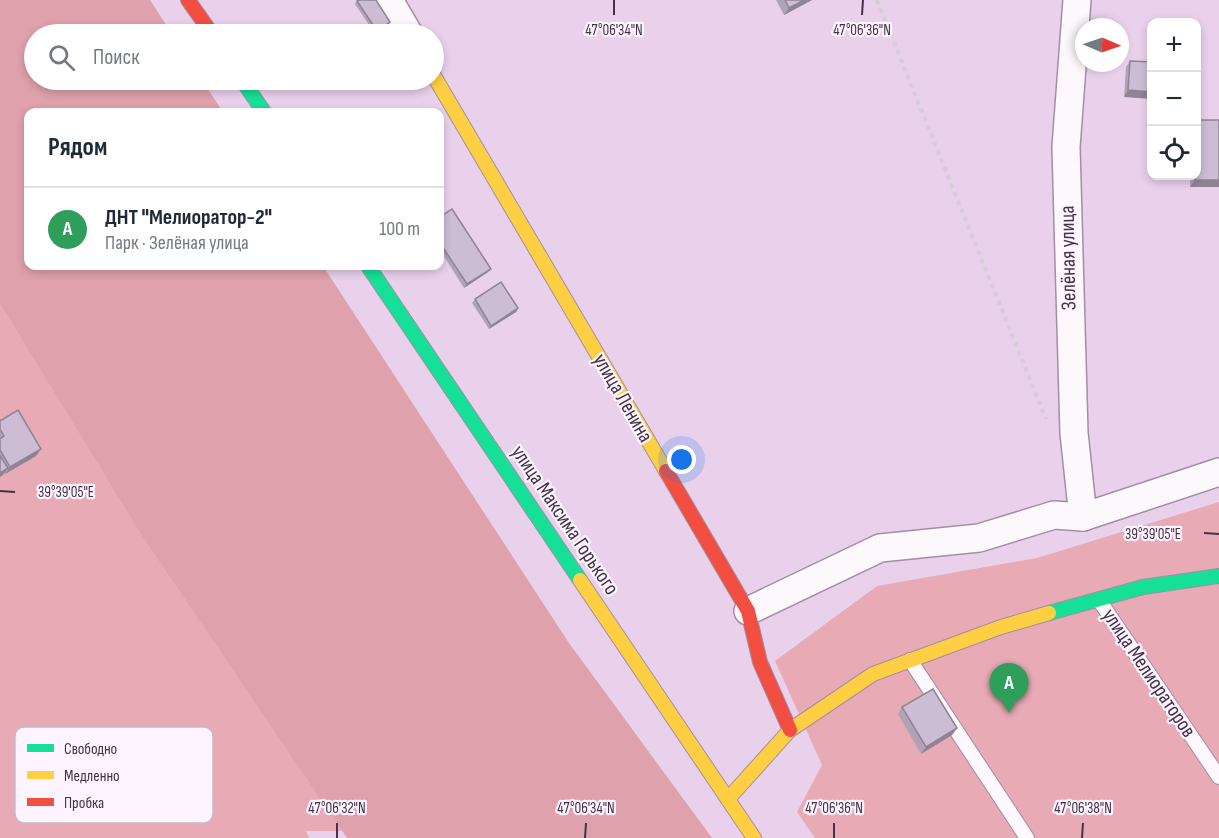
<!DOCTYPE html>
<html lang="ru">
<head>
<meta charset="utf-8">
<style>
	body { margin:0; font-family:"Sofia Sans Condensed",sans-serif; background:#f2f2f3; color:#1f2937 }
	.controls { position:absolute; right:18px; top:18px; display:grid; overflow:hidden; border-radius:12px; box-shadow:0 3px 9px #0003 }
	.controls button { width:54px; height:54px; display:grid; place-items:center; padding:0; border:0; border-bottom:2px solid #e0e1e3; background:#fff; color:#1f2937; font:30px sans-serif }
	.compass { position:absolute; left:1075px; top:18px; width:54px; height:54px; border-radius:50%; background:#fff; box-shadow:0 3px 9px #0003; rotate:92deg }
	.you { position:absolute; left:682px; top:460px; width:21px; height:21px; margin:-15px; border:4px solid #fff; border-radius:50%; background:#1a73e8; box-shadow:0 0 0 9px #1a73e833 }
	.badge { display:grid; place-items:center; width:39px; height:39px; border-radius:50%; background:#2563eb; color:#fff; font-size:20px; font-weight:700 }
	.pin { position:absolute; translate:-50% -50px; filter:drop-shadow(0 2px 3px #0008) }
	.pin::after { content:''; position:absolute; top:32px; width:21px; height:18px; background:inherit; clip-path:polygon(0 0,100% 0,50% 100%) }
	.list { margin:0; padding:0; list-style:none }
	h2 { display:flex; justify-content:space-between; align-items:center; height:78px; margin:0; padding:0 24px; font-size:26px }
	h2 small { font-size:20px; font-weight:400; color:#747a83 }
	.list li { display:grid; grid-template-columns:39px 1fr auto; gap:18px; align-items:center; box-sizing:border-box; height:84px; padding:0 24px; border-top:2px solid #e0e1e3 }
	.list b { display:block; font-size:22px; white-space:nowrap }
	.list p { margin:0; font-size:20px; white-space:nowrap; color:#747a83 }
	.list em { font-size:20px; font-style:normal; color:#747a83 }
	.icon { flex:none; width:33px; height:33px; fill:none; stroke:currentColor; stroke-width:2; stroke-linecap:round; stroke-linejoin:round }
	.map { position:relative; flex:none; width:1219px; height:838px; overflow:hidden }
	.search { position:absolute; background:#fff; box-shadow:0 3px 9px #0003; left:24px; top:24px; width:420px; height:66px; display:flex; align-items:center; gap:15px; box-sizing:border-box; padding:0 21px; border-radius:33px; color:#747a83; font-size:22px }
	.panel { position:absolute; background:#fff; box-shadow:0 3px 9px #0003; left:24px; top:108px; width:420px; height:162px; border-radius:12px }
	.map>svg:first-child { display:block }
	.green { fill:#e8aab4 }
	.forest { fill:#dfa1ac }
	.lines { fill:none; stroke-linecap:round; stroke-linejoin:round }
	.lane-casing { stroke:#a18fa3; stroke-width:16 }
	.street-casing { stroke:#a18fa3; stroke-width:30 }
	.fast-casing { stroke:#a18fa3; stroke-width:16 }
	.slow-casing { stroke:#a18fa3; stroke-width:16 }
	.jam-casing { stroke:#a18fa3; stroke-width:16 }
	.path { stroke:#d5ced6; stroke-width:4; stroke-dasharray:4.5 4.5; stroke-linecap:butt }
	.lane { stroke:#fcf8fc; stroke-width:14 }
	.street { stroke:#fcf8fc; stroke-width:27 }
	.fast { stroke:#16e098; stroke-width:14 }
	.slow { stroke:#ffcf43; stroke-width:14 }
	.jam { stroke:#f24e42; stroke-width:14 }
	.wall { fill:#b0a3b6 }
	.shaded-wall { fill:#908494 }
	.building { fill:#cdbdd4; stroke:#908494; stroke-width:1.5 }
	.ticks { fill:none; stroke:#443347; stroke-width:2 }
	.labels { text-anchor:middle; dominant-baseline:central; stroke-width:4.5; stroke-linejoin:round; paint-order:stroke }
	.street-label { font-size:21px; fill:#443347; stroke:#fdf4ff }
	.key { fill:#fdf4ff; stroke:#c6bac8; stroke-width:1.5 }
	.key-label { font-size:16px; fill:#443347 }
	.ticks-label { font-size:15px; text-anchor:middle; fill:#443347; stroke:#fdf4ff; stroke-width:4.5; stroke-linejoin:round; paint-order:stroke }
</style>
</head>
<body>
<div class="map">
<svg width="1219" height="838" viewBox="0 0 1219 838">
	<rect width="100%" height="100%" fill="#e9d1ec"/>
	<g class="green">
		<polygon points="0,302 342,831 306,831 309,838 0,838"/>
		<polygon points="1219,502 1219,838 815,838 797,812 822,765 775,661 877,586 1037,558"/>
	</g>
	<polygon class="forest" points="0,0 150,0 172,34 34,34 34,80 202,80 223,112 28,112 28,266 323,266 569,643 712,838 347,838 141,534 0,303"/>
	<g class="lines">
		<g class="lane-casing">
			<g id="lane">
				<polyline points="1099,600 1219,777"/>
				<polyline points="910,660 1027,838"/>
			</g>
		</g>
		<g class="street-casing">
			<g id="street">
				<polyline points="389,0 409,34"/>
				<polyline points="1077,0 1066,147 1074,433 1083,517"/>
				<polyline points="748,611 880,548 979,538 1054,515 1083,517 1219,472"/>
			</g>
		</g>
		<g class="fast-casing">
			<g id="fast">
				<polyline points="242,80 264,112"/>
				<polyline points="368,266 580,580"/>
				<polyline points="1049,613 1143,587 1219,576"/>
			</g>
		</g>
		<g class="slow-casing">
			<g id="slow">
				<polyline points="434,76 666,471"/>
				<polyline points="580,580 754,838"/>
				<polyline points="728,799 790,730 873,674 1001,627 1049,613"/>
			</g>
		</g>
		<g class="jam-casing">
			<g id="jam">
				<polyline points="188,0 212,34"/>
				<polyline points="666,471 748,611 760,662 790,730"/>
			</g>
		</g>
		<polyline class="path" points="877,0 1046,419"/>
		<use href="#lane" class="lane"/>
		<use href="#street" class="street"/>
		<use href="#fast" class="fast"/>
		<use href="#slow" class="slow"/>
		<use href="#jam" class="jam"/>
	</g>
	<g class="wall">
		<polygon points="776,0 812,0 784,15"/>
		<polygon points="357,1 388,26 375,34 355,4"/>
		<polygon points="1130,61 1152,62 1124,97 1126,67"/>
		<polygon points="1190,176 1197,176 1219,187 1190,187"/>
		<polygon points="440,217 488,272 464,288 440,250"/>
		<polygon points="475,299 518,308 516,312 489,329 472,303"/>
		<polygon points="0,421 36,456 5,474 5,473 0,477"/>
		<polygon points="902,707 957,728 952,735 921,754 898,714"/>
	</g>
	<g class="shaded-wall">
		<polygon points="804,0 812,0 784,15 789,8"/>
		<polygon points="390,22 388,26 375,34 377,31"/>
		<polygon points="1128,90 1152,92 1152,99 1124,97"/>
		<polygon points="1195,180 1219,180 1219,187 1190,187"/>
		<polygon points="491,269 488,272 464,288 467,284"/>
		<polygon points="518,308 516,312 489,329 491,326"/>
		<polygon points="41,449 36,456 5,474 10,467"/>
		<polygon points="8,468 3,475 0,477 0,473"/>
		<polygon points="957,728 952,735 921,754 926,747"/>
	</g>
	<g class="building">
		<polygon points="359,0 376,0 390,22 377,31 357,1"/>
		<polygon points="785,0 804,0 789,8"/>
		<polygon points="324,25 330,34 310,34"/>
		<polygon points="1130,61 1152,62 1152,92 1128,90"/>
		<polygon points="1197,120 1219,120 1219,180 1195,180 1195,176 1197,176"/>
		<polygon points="452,209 491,269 467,284 440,243 440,217"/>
		<polygon points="501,282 518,308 491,326 475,299"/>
		<polygon points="18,410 41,449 10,467 0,450 0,439 4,436 0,429 0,421"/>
		<polygon points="0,456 8,468 0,473"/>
		<polygon points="933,689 957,728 926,747 902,707"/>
	</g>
	<path class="ticks" d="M614 15V0M862 15 863 0M0 491 15 492M1204 533 1219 534M337 838V823M585 838 586 823M834 838V823M1082 838 1083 823"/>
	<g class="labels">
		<g class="street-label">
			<text transform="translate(1068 258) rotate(-91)">Зелёная улица</text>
			<text transform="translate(623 398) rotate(60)">улица Ленина</text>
			<text transform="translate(565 520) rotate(56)">улица Максима Горького</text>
			<text transform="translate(1149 673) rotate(56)">улица Мелиораторов</text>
		</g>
	</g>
	<rect x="15" y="727" width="198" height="96" rx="9" class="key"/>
	<rect x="27" y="744" width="27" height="8" fill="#16e098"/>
	<rect x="27" y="771" width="27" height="8" fill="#ffcf43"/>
	<rect x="27" y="798" width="27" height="8" fill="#f24e42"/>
	<g class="key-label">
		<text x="64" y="754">Свободно</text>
		<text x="64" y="781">Медленно</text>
		<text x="64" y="808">Пробка</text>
	</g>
	<g class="ticks-label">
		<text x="614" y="35">47°06'34"N</text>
		<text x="862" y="35">47°06'36"N</text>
		<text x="66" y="497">39°39'05"E</text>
		<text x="1153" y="539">39°39'05"E</text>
		<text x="337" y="813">47°06'32"N</text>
		<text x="586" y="813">47°06'34"N</text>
		<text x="834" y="813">47°06'36"N</text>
		<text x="1083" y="813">47°06'38"N</text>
	</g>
</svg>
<div class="controls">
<button>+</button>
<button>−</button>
<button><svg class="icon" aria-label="locate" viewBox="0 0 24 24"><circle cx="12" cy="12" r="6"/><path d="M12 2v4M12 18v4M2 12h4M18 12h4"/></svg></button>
</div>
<svg class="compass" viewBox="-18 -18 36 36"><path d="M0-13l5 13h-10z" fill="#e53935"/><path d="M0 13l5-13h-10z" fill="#747a83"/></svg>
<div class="you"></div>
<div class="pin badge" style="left:1009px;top:713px;background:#2e9e5b">A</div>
<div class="search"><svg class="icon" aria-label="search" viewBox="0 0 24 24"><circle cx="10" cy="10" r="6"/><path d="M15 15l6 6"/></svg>Поиск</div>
<section class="panel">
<h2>Рядом<small></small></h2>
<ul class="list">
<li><span class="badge" style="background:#2e9e5b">A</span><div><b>ДНТ &quot;Мелиоратор-2&quot;</b><p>Парк · Зелёная улица</p></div><em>100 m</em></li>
</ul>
</section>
</div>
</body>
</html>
